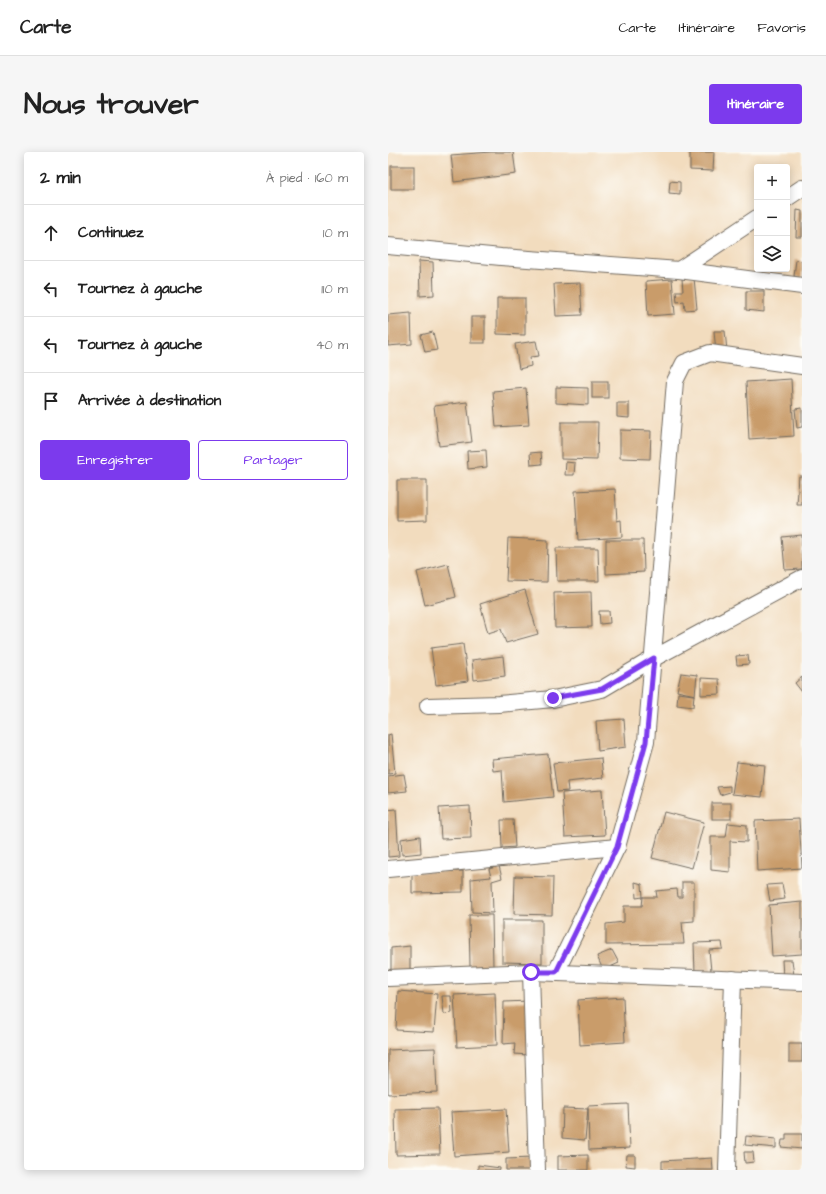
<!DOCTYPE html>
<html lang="fr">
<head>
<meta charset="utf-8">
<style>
	body { margin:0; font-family:"Architects Daughter",sans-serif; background:#f6f6f6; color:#222 }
	.controls { position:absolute; right:12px; top:12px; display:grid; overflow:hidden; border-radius:4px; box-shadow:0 2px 10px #0003 }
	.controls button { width:36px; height:36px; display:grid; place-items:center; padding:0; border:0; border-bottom:1px solid #e0e0e0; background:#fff; color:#222; font:20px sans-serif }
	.stop { position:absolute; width:12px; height:12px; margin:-9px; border:3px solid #7c3aed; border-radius:50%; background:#fff }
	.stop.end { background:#7c3aed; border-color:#fff; box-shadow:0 1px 4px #0008 }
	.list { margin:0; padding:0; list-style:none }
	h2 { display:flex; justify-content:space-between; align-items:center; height:52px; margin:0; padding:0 16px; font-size:17px }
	h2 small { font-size:13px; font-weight:400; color:#767676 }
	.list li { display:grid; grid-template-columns:26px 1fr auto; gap:12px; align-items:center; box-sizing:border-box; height:56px; padding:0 16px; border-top:1px solid #e0e0e0 }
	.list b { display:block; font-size:15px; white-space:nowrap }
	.list em { font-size:13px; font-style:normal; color:#767676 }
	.actions { display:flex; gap:8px; padding:12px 16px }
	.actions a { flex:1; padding:9px 0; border:1px solid #7c3aed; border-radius:4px; text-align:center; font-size:14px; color:#7c3aed }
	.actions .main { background:#7c3aed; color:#fff }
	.icon { flex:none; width:22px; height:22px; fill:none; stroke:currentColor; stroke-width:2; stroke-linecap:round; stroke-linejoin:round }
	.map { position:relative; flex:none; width:414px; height:1018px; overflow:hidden; border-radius:4px }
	header { display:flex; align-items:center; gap:24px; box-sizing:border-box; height:56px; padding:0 20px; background:#fff; border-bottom:1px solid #e0e0e0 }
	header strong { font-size:19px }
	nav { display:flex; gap:22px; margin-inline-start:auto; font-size:14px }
	.intro { display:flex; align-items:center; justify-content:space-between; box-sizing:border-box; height:96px; padding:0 24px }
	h1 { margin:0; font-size:28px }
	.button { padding:10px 18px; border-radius:4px; background:#7c3aed; color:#fff; font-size:14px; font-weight:700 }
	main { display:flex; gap:24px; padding:0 24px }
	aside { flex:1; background:#fff; border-radius:4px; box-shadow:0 2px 10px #0003 }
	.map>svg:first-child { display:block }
	.building { fill:#c99c6b }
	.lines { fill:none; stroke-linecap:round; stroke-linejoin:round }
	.minor-casing { stroke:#71695e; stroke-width:18 }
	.minor { stroke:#fff; stroke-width:16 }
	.route { stroke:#7c3aed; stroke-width:5 }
</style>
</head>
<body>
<header>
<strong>Carte</strong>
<nav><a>Carte</a><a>Itinéraire</a><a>Favoris</a></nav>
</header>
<div class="intro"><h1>Nous trouver</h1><a class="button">Itinéraire</a></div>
<main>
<aside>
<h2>2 min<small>À pied · 160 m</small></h2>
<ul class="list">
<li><svg class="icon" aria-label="ahead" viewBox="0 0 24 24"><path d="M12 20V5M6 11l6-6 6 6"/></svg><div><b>Continuez</b></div><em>10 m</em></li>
<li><svg class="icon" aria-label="left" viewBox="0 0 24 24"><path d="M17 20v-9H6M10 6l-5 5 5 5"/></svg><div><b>Tournez à gauche</b></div><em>110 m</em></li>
<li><svg class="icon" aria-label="left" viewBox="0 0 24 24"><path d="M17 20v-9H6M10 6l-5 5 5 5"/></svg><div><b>Tournez à gauche</b></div><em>40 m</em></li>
<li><svg class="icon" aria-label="arrive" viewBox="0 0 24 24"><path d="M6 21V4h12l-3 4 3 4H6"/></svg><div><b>Arrivée à destination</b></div></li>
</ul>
<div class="actions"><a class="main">Enregistrer</a><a>Partager</a></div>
</aside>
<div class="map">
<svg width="414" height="1018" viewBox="0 0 414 1018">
	<rect width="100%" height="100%" fill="#fdfcf7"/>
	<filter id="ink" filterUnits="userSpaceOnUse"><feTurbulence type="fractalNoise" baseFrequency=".025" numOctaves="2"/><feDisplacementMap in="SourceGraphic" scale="8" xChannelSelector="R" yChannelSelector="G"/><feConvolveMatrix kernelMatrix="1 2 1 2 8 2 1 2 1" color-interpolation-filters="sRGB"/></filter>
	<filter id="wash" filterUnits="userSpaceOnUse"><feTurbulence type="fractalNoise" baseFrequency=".012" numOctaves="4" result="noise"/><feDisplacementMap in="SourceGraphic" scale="16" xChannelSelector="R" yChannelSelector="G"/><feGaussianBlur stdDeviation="0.9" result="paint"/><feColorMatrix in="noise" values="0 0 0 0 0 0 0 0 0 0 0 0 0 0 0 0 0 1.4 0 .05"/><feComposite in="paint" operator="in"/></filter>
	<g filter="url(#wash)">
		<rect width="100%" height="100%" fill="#f2dcbe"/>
		<g id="blocks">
			<g class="building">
				<polygon points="103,0 125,0 128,22 66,30 63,3"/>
				<polygon points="302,0 326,0 325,19 302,18"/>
				<rect x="3" y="14" width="23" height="23"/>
				<polygon points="282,29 292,30 292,42 281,41"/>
				<polygon points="409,58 414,59 414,85 408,85"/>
				<polygon points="408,108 414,109 414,126 406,124"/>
				<polygon points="31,109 45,110 46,143 32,144"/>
				<polygon points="306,126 309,157 297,158 296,149 289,150 288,139 295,139 294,127"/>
				<polygon points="284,127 287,162 260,164 258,129"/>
				<polygon points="192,131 194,163 168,164 166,132"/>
				<polygon points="358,139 376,139 376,160 358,158"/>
				<polygon points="109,146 137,146 137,183 109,182"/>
				<polygon points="23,161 24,192 0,194 0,163"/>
				<rect x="83" y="165" width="14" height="26"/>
				<polygon points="326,179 337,179 339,199 328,200"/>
				<polygon points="45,180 49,198 37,200 33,183"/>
				<polygon points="148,189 151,204 142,205 143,214 131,217 127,192"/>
				<polygon points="403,227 406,284 361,287 358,230"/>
				<rect x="204" y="230" width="16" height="16"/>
				<polygon points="168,235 200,236 200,253 168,251"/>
				<polygon points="138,236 141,273 108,275 105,239"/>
				<polygon points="79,250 84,290 51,294 46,254"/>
				<polygon points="229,251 241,251 241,266 229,265"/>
				<polygon points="414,256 414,275 409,276 407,257"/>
				<polygon points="173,270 210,270 209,308 173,307"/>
				<polygon points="232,278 263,279 262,307 232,306"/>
				<polygon points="98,298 99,315 80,317 79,299"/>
				<polygon points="153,300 154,312 143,313 142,301"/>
				<polygon points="178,310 187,311 186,323 177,323"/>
				<polygon points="411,324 414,324 414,353 409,353"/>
				<polygon points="9,328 39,328 39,368 9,369"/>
				<polygon points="227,337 229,369 233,368 234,385 190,388 187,339"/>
				<polygon points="414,383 414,417 397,418 394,385"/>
				<polygon points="120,386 160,388 159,430 118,429"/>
				<polygon points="218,388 255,388 256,420 218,422"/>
				<polygon points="168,396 210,396 211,429 169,429"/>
				<polygon points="60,412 68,445 37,453 29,420"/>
				<polygon points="137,438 150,482 118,491 113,477 100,481 92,452"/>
				<polygon points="203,440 204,475 167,476 166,441"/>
				<polygon points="211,459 221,459 222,471 212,472"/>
				<polygon points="75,492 80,529 48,533 43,496"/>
				<polygon points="360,503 361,512 349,513 348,504"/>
				<polygon points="115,504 117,524 86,528 84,508"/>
				<polygon points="293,521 309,523 307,543 289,539"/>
				<polygon points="414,525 414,540 407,531"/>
				<polygon points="313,526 331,527 332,542 313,543"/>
				<polygon points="290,541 306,543 305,555 289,553"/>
				<polygon points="236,567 238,595 210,599 208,569"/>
				<polygon points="3,582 7,621 0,622 0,583"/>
				<polygon points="160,602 165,645 116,650 114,618 105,619 104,607"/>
				<polygon points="213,606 215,626 179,630 180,639 169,640 165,611"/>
				<polygon points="349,610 377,613 374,645 344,642"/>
				<polygon points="16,622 19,639 0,641 0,624"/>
				<polygon points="342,634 342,640 332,643 329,635"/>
				<polygon points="214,638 217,683 177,685 174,641"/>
				<rect x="324" y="651" width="19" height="16"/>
				<polygon points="82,654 83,686 53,687 51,656"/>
				<polygon points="8,657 11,704 0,705 0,658"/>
				<polygon points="276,660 316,670 304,716 264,706"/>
				<polygon points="411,667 414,716 369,719 367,669"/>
				<polygon points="113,668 125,668 127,695 114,696"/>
				<polygon points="340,671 359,673 359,690 342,689 342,720 323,718 323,685 338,685"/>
				<polygon points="32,684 33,701 14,703 13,687"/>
				<polygon points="111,714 114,726 104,729 105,761 84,760 83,727 103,725 101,717"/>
				<polygon points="75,719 75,740 24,741 24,720"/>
				<polygon points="127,724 165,725 164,763 126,762"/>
				<polygon points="247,730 254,732 255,745 269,745 268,739 289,737 290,745 294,745 294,730 306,730 306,769 294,770 296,792 218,793 218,772 236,770 236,754 254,754 255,745 248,746"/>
				<polygon points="394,732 397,747 382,749 379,733"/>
				<polygon points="414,750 414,802 384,804 381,753"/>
				<polygon points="81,763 104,763 105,815 82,815"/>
				<polygon points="114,768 154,768 154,811 114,810"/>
				<polygon points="334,790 335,797 321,798 323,819 307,821 306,791"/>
				<polygon points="22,794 22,821 3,821 3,796"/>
				<polygon points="224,798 231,811 215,818 209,804"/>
				<polygon points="394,808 404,808 406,824 395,825"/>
				<polygon points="10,839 49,842 46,880 8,878"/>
				<polygon points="107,841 109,893 69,895 66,843"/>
				<polygon points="54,844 63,844 64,861 56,862"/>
				<polygon points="235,845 237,890 192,893 190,848"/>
				<polygon points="141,849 140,903 126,902 127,891 115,892 116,850"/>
				<rect x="401" y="892" width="13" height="18"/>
				<polygon points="47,896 49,940 0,942 0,898"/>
				<polygon points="240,952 242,996 201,998 200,954"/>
				<polygon points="50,956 52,1002 8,1003 7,957"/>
				<polygon points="175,956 200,957 197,988 174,986"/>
				<polygon points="118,957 121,1000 66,1004 63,960"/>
				<polygon points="398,982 414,982 414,997 393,995 394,988 398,988"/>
				<polygon points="358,984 388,987 388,996 357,993"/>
				<polygon points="356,1000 365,1000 366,1010 357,1011"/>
				<polygon points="200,1003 200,1018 170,1018 170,1004"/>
				<polygon points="239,1003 247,1003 247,1015 238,1014"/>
				<polygon points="144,1006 144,1018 118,1018 118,1007"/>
				<polygon points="324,1006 325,1018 274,1018 274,1009"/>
				<polygon points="90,1013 112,1016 112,1018 90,1018"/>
			</g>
		</g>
	</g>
	<g filter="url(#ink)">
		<use href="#blocks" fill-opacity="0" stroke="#71695e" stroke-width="1"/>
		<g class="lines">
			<g class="minor-casing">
				<g id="minor">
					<polyline points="399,46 414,36"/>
					<polyline points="0,94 113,105 291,118 414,134"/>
					<polyline points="291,118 369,66"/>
					<polyline points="40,554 111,552 165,547 214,537 266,506 414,426"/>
					<polyline points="0,717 229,695"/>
					<polyline points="143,820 149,1018"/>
					<polyline points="168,820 229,695 258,590 287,229 296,211 322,201 414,214"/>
					<polyline points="0,826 143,820 414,830"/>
					<polyline points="339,1018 345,827"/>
				</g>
			</g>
			<use href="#minor" class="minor"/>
		</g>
	</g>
	<g class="lines" filter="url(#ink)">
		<polyline class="route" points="143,820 168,820 229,695 258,590 266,506 214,537 165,546"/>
	</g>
</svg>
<div class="controls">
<button>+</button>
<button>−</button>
<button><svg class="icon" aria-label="layers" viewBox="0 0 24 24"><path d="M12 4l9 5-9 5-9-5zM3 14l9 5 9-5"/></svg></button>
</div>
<div class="stop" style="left:143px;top:820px"></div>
<div class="stop end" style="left:165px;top:546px"></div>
</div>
</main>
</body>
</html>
